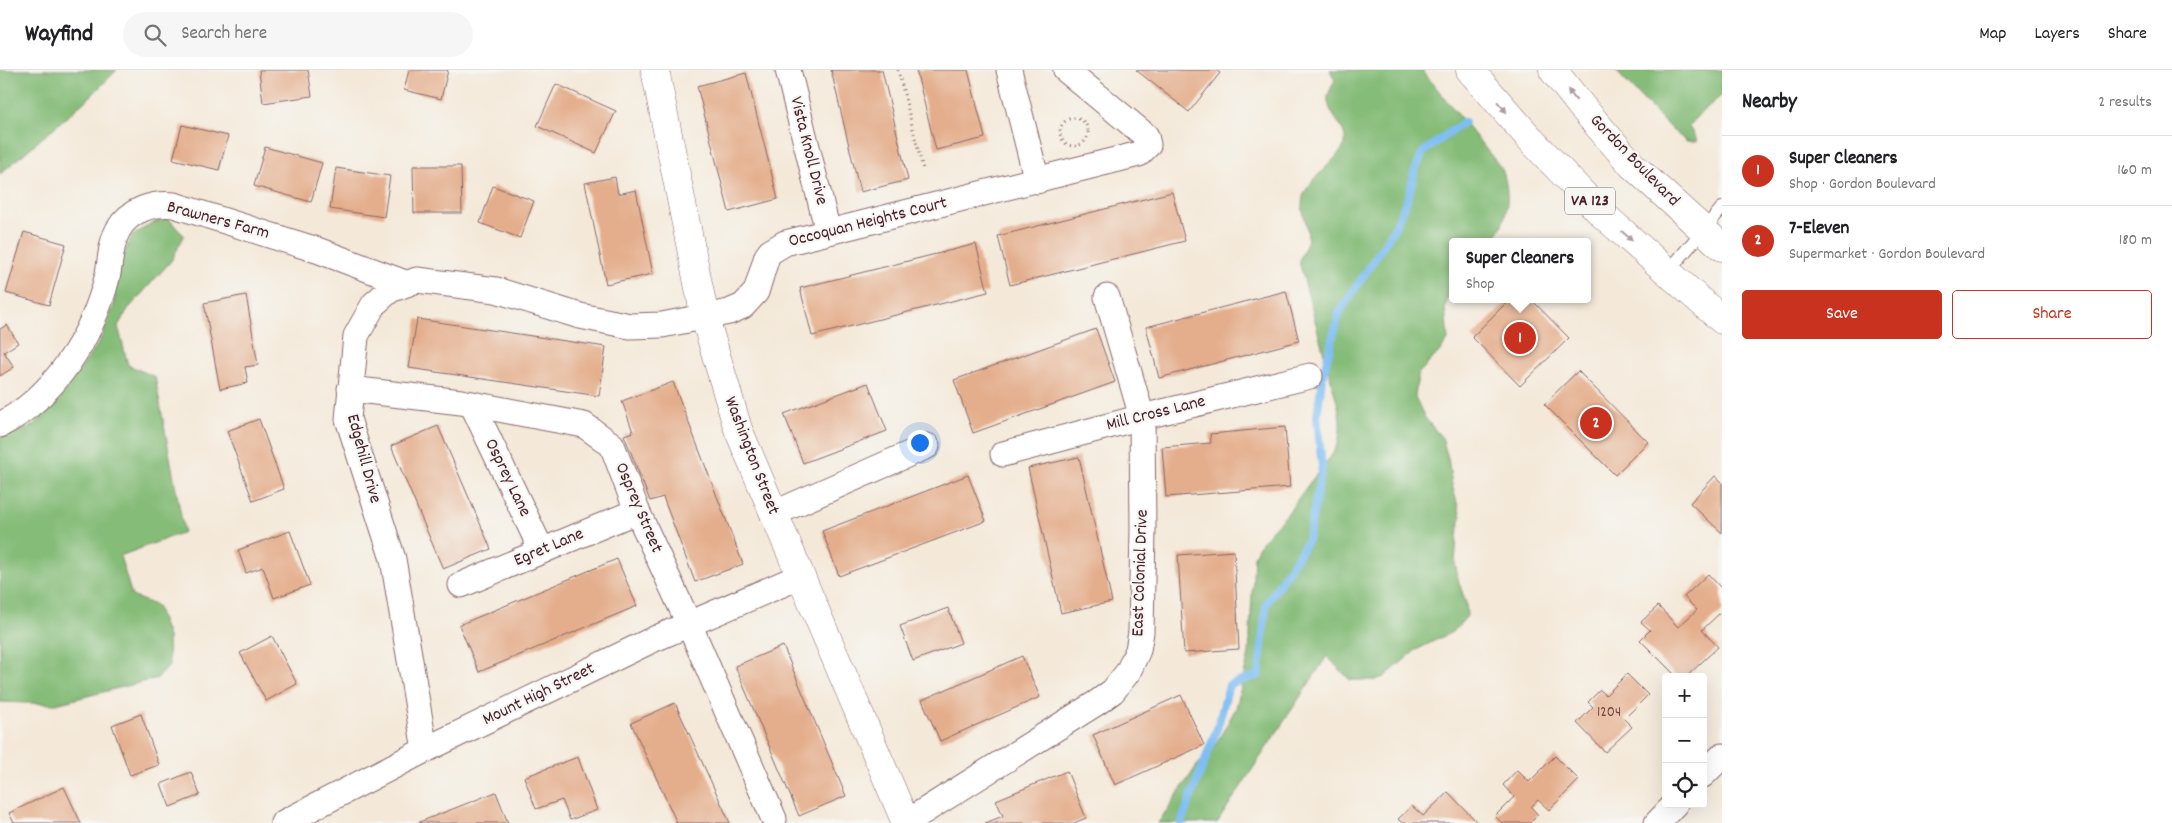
<!DOCTYPE html>
<html lang="en">
<head>
<meta charset="utf-8">
<style>
	body { margin:0; font-family:Dekko,sans-serif; background:#f6f6f6; color:#202124 }
	.controls { position:absolute; right:15px; bottom:15px; display:grid; overflow:hidden; border-radius:5px; box-shadow:0 5px 20px #0002 }
	.controls button { width:45px; height:45px; display:grid; place-items:center; padding:0; border:0; border-bottom:1px solid #e0e0e0; background:#fff; color:#202124; font:25px sans-serif }
	.you { position:absolute; left:919px; top:372px; width:18px; height:18px; margin:-12px; border:4px solid #fff; border-radius:50%; background:#1a73e8; box-shadow:0 0 0 8px #1a73e833 }
	.badge { display:grid; place-items:center; width:32px; height:32px; border-radius:50%; background:#c8321e; color:#fff; font-size:16px; font-weight:700 }
	.pin { position:absolute; translate:-50% -50%; border:2px solid #fff; box-shadow:0 1px 5px #0006 }
	.popup { position:absolute; left:1449px; top:168px; width:142px; height:65px; box-sizing:border-box; display:grid; place-content:center; border-radius:5px; background:#fff; filter:drop-shadow(0 1px 4px #0005); font-size:16px; white-space:nowrap; color:#757577 }
	.popup b { font-size:19px; color:#202124 }
	.popup::after { content:''; position:absolute; left:50%; top:100%; margin-left:-10px; border:10px solid transparent; border-top-color:#fff }
	.list { margin:0; padding:0; list-style:none }
	h2 { display:flex; justify-content:space-between; align-items:center; height:65px; margin:0; padding:0 20px; font-size:21px }
	h2 small { font-size:16px; font-weight:400; color:#757577 }
	.list li { display:grid; grid-template-columns:32px 1fr auto; gap:15px; align-items:center; box-sizing:border-box; height:70px; padding:0 20px; border-top:1px solid #e0e0e0 }
	.list b { display:block; font-size:19px; white-space:nowrap }
	.list p { margin:0; font-size:16px; white-space:nowrap; color:#757577 }
	.list em { font-size:16px; font-style:normal; color:#757577 }
	.actions { display:flex; gap:10px; padding:15px 20px }
	.actions a { flex:1; padding:11px 0; border:1px solid #c8321e; border-radius:5px; text-align:center; font-size:18px; color:#c8321e }
	.actions .main { background:#c8321e; color:#fff }
	.icon { flex:none; width:28px; height:28px; fill:none; stroke:currentColor; stroke-width:2; stroke-linecap:round; stroke-linejoin:round }
	.map { position:relative; flex:none; width:1722px; height:753px; overflow:hidden }
	header { display:flex; align-items:center; gap:30px; box-sizing:border-box; height:70px; padding:0 25px; background:#fff; border-bottom:1px solid #e0e0e0 }
	header strong { font-size:24px }
	nav { display:flex; gap:28px; margin-inline-start:auto; font-size:18px }
	.search { width:350px; height:45px; background:#f6f6f6; display:flex; align-items:center; gap:12px; box-sizing:border-box; padding:0 18px; border-radius:28px; color:#757577; font-size:19px }
	main { display:flex }
	aside { flex:1; background:#fff }
	.map>svg:first-child { display:block }
	.forest { fill:#85bc78; stroke:#686e52 }
	.lines { fill:none; stroke-linecap:round; stroke-linejoin:round }
	.stream { stroke:#7fbef3; stroke-width:8 }
	.building { fill:#e4ae8c }
	.lane-casing { stroke:#866668; stroke-width:14 }
	.street-casing { stroke:#866668; stroke-width:27 }
	.secondary-casing { stroke:#866668; stroke-width:29 }
	.highway-casing { stroke:#866668; stroke-width:29 }
	.path { stroke:#866668; stroke-width:3; stroke-dasharray:1 4; stroke-linecap:butt }
	.lane { stroke:#fff; stroke-width:12 }
	.street { stroke:#fff; stroke-width:25 }
	.secondary { stroke:#fff; stroke-width:28 }
	.highway { stroke:#fff; stroke-width:28 }
	.oneway { fill:#ae9aa0 }
	.labels { text-anchor:middle; dominant-baseline:central; stroke-width:4.5; stroke-linejoin:round; paint-order:stroke }
	.number-label { font-size:15px; fill:#704343 }
	.shield { fill:#f6f6f2; stroke:#7e6067; stroke-width:1 }
	.shield-label { font-size:16px; font-weight:bold; fill:#4a1f2b }
	.street-label { font-size:18px; fill:#4a1f2b; stroke:#f6f6f2 }
</style>
</head>
<body>
<header>
<strong>Wayfind</strong>
<div class="search"><svg class="icon" aria-label="search" viewBox="0 0 24 24"><circle cx="10" cy="10" r="6"/><path d="M15 15l6 6"/></svg>Search here</div>
<nav><a>Map</a><a>Layers</a><a>Share</a></nav>
</header>
<main>
<div class="map">
<svg width="1722" height="753" viewBox="0 0 1722 753">
	<rect width="100%" height="100%" fill="#f6f6f2"/>
	<filter id="ink" filterUnits="userSpaceOnUse"><feTurbulence type="fractalNoise" baseFrequency=".02" numOctaves="2"/><feDisplacementMap in="SourceGraphic" scale="10" xChannelSelector="R" yChannelSelector="G"/><feConvolveMatrix kernelMatrix="1 2 1 2 8 2 1 2 1" color-interpolation-filters="sRGB"/></filter>
	<filter id="wash" filterUnits="userSpaceOnUse"><feTurbulence type="fractalNoise" baseFrequency=".0096" numOctaves="4" result="noise"/><feDisplacementMap in="SourceGraphic" scale="20" xChannelSelector="R" yChannelSelector="G"/><feGaussianBlur stdDeviation="1.12" result="paint"/><feColorMatrix in="noise" values="0 0 0 0 0 0 0 0 0 0 0 0 0 0 0 0 0 1.4 0 .05"/><feComposite in="paint" operator="in"/></filter>
	<g filter="url(#wash)">
		<rect width="100%" height="100%" fill="#f4e9d9"/>
		<g class="forest">
			<polygon points="0,0 117,0 91,26 0,104"/>
			<path d="M1330 0H1422L1502 99C1511 123 1509 152 1491 172H1452V214L1449 221 1445 238 1448 270 1441 280 1418 304 1415 327 1425 348 1442 368 1448 388 1452 415 1461 447 1457 466 1455 493 1459 513 1466 533 1467 546 1454 561 1416 580 1384 607 1375 610H1350L1327 586 1217 753H1158L1196 697 1216 674 1236 638 1249 584 1254 486C1261 468 1276 457 1288 443 1295 434 1301 424 1308 415 1331 385 1346 378 1338 336L1299 191C1302 183 1308 174 1308 166 1308 152 1298 137 1304 124 1312 107 1342 85 1345 74 1348 56 1327 46 1328 28 1328 23 1333 15 1335 10Z"/>
			<polygon points="1615,0 1722,0 1722,25 1698,45 1689,57 1698,71 1686,71 1671,59"/>
			<polygon points="168,148 184,166 171,191 128,239 118,256 128,295 155,307 184,462 120,486 132,526 157,536 168,567 169,596 158,608 56,634 0,632 0,368 32,356 62,326 100,271 114,235 119,196 131,167 150,154"/>
		</g>
		<g class="lines">
			<polyline class="stream" points="1181,753 1218,656 1229,615 1259,605 1266,534 1308,470 1322,397 1317,347 1322,309 1339,243 1394,159 1409,125 1414,103 1423,82 1464,52"/>
		</g>
		<g id="blocks">
			<g class="building">
				<polygon points="259,0 308,0 312,26 263,33"/>
				<polygon points="409,0 448,0 441,29 404,20"/>
				<polygon points="831,0 882,0 908,110 860,122"/>
				<polygon points="916,0 968,0 985,68 936,80"/>
				<polygon points="1136,0 1216,0 1220,3 1189,42"/>
				<polygon points="746,3 778,129 729,142 697,16"/>
				<polygon points="556,14 616,41 596,83 537,56"/>
				<polygon points="182,55 228,66 219,100 173,89"/>
				<polygon points="265,77 322,93 311,132 254,116"/>
				<polygon points="413,96 461,96 462,143 414,143"/>
				<polygon points="336,98 390,106 384,147 330,139"/>
				<polygon points="615,107 618,124 636,120 653,204 606,214 585,113"/>
				<polygon points="493,116 534,131 520,168 480,153"/>
				<polygon points="1172,122 1185,171 1010,215 998,166"/>
				<polygon points="24,162 66,174 49,235 6,223"/>
				<polygon points="976,174 988,222 812,266 800,218"/>
				<polygon points="1286,221 1299,271 1159,308 1146,257"/>
				<polygon points="246,225 258,295 245,297 248,313 220,319 204,233"/>
				<polygon points="1510,229 1531,229 1569,268 1520,316 1472,267"/>
				<polygon points="417,249 606,277 599,326 409,298"/>
				<polygon points="7,255 18,273 4,282 14,297 0,306 0,259"/>
				<polygon points="1096,259 1115,312 973,363 954,310"/>
				<polygon points="1578,301 1648,372 1615,405 1544,334"/>
				<polygon points="673,312 743,494 695,512 663,427 650,431 624,365 633,362 622,331"/>
				<polygon points="868,313 887,361 803,393 784,344"/>
				<polygon points="259,349 284,419 253,431 227,361"/>
				<polygon points="438,356 491,479 443,499 391,376"/>
				<polygon points="1285,357 1290,417 1166,427 1162,377 1211,373 1210,364"/>
				<polygon points="1079,387 1112,532 1061,543 1028,398"/>
				<polygon points="968,405 986,451 839,506 822,461"/>
				<polygon points="1715,406 1722,412 1722,463 1690,433"/>
				<polygon points="290,461 310,515 274,528 263,497 246,503 238,480"/>
				<polygon points="1234,481 1239,579 1184,583 1178,485"/>
				<polygon points="617,489 637,536 479,602 459,555"/>
				<polygon points="1708,504 1722,519 1722,541 1702,560 1718,577 1686,607 1677,607 1640,570 1650,560 1641,552 1658,536 1678,557 1697,540 1684,527"/>
				<polygon points="948,538 961,573 913,591 900,556"/>
				<polygon points="272,566 297,614 266,631 240,583"/>
				<polygon points="783,576 846,726 799,746 735,596"/>
				<polygon points="1022,586 1040,627 940,671 922,630"/>
				<polygon points="1627,604 1648,625 1624,649 1632,657 1605,682 1577,653 1593,637 1588,632 1600,620 1606,625"/>
				<polygon points="1181,625 1204,675 1115,715 1093,665"/>
				<polygon points="675,633 730,753 677,753 631,653"/>
				<polygon points="141,644 159,695 130,705 112,655"/>
				<polygon points="1555,686 1579,710 1549,740 1538,730 1531,737 1538,745 1530,753 1502,753 1495,746 1514,727 1503,715 1517,700 1529,712"/>
				<polygon points="578,687 597,740 570,750 562,730 536,739 524,707"/>
				<polygon points="1067,701 1086,748 1074,753 985,753 1003,746 996,730"/>
				<polygon points="191,702 200,725 170,737 161,714"/>
				<polygon points="64,717 81,753 14,753 9,743"/>
				<polygon points="496,722 508,753 417,753"/>
				<polygon points="1448,722 1478,753 1402,753 1398,749 1412,736 1423,746"/>
			</g>
		</g>
	</g>
	<g filter="url(#ink)">
		<use href="#blocks" fill-opacity="0" stroke="#866668" stroke-width="1"/>
		<g class="lines">
			<g class="lane-casing">
				<polyline id="lane" points="1667,203 1722,138"/>
			</g>
			<g class="street-casing">
				<g id="street">
					<polyline points="788,0 828,162"/>
					<polyline points="1009,0 1037,111"/>
					<polyline points="350,319 461,332 584,355 612,375 637,441 689,554 774,749"/>
					<polyline points="472,334 542,481"/>
					<path d="M0 355C55 326 92 267 107 208 111 191 110 175 118 160 130 139 153 133 174 135L317 180 405 213"/>
					<polyline points="1003,384 1142,347 1310,306"/>
					<polyline points="773,444 927,376"/>
					<polyline points="461,515 637,441"/>
					<polyline points="425,680 393,489 348,349 356,266 374,234 390,220 417,210 496,220 580,246 630,256 662,255 729,242 743,236 756,222 767,186 770,182 785,173 1139,84 1148,75 1146,66 1066,0"/>
					<polyline points="1703,705 1722,686"/>
					<polyline points="283,753 425,680 652,570 801,506"/>
					<polyline points="905,753 1098,632 1113,621 1128,602 1138,580 1141,562 1143,459 1142,347 1107,227"/>
					<polyline points="1657,753 1675,734"/>
				</g>
			</g>
			<g class="secondary-casing">
				<polyline id="secondary" points="655,0 705,248 738,359 906,753"/>
			</g>
			<g class="highway-casing">
				<g id="highway">
					<polyline points="1470,0 1533,72 1602,144 1722,250"/>
					<polyline points="1553,0 1582,37 1633,96 1722,177"/>
				</g>
			</g>
			<g class="path">
				<polyline points="898,0 923,99"/>
				<circle cx="1074" cy="62" r="14"/>
			</g>
			<use href="#lane" class="lane"/>
			<use href="#street" class="street"/>
			<use href="#secondary" class="secondary"/>
			<use href="#highway" class="highway"/>
		</g>
		<defs><path id="oneway-solid" d="M-6-.8H1V-3.2L6.5 0L1 3.2V.8H-6Z" transform="scale(1.25)"/></defs>
		<g class="oneway">
			<use href="#oneway-solid" transform="translate(1572 25) rotate(-128)"/>
			<use href="#oneway-solid" transform="translate(1502 37) rotate(49)"/>
			<use href="#oneway-solid" transform="translate(1627 166) rotate(42)"/>
		</g>
	</g>
	<g class="labels">
		<g class="number-label">
			<text x="1609" y="643">1204</text>
		</g>
		<rect class="shield" x="1565" y="117.5" width="50" height="27" rx="4"/>
		<g class="shield-label">
			<text x="1590" y="131">VA 123</text>
		</g>
		<g class="street-label">
			<text transform="translate(808 81) rotate(76)">Vista Knoll Drive</text>
			<text transform="translate(1634 91) rotate(46)">Gordon Boulevard</text>
			<text transform="translate(218 151) rotate(15)">Brawners Farm</text>
			<text transform="translate(868 153) rotate(-14)">Occoquan Heights Court</text>
			<text transform="translate(1156 344) rotate(-14)">Mill Cross Lane</text>
			<text transform="translate(751 386) rotate(69)">Washington Street</text>
			<text transform="translate(363 389) rotate(75)">Edgehill Drive</text>
			<text transform="translate(507 408) rotate(64)">Osprey Lane</text>
			<text transform="translate(638 438) rotate(67)">Osprey Street</text>
			<text transform="translate(549 478) rotate(-23)">Egret Lane</text>
			<text transform="translate(1141 503) rotate(-88)">East Colonial Drive</text>
			<text transform="translate(539 625) rotate(-26)">Mount High Street</text>
		</g>
	</g>
</svg>
<div class="controls">
<button>+</button>
<button>−</button>
<button><svg class="icon" aria-label="locate" viewBox="0 0 24 24"><circle cx="12" cy="12" r="6"/><path d="M12 2v4M12 18v4M2 12h4M18 12h4"/></svg></button>
</div>
<div class="you"></div>
<div class="pin badge" style="left:1520px;top:268px">1</div>
<div class="popup"><b>Super Cleaners</b>Shop</div>
<div class="pin badge" style="left:1596px;top:353px">2</div>
</div>
<aside>
<h2>Nearby<small>2 results</small></h2>
<ul class="list">
<li><span class="badge">1</span><div><b>Super Cleaners</b><p>Shop · Gordon Boulevard</p></div><em>160 m</em></li>
<li><span class="badge">2</span><div><b>7-Eleven</b><p>Supermarket · Gordon Boulevard</p></div><em>180 m</em></li>
</ul>
<div class="actions"><a class="main">Save</a><a>Share</a></div>
</aside>
</main>
</body>
</html>
